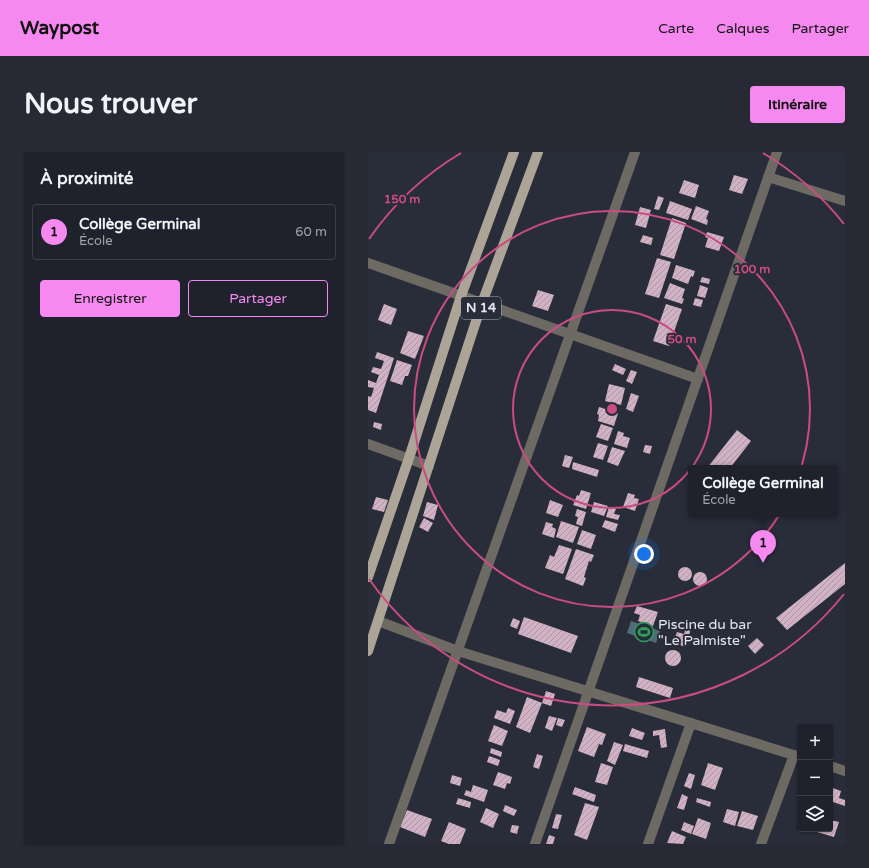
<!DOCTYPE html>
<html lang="fr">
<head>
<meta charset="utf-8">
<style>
	body { margin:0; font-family:"Varela Round",sans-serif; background:#272a34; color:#f1f3f6 }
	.controls { position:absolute; right:12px; bottom:12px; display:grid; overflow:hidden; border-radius:4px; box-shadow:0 1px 3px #0004 }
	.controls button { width:36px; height:36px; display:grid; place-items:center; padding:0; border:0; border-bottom:1px solid #3c3f48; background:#1f222c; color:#f1f3f6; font:20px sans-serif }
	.you { position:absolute; left:276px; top:402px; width:14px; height:14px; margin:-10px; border:3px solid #fff; border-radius:50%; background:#1a73e8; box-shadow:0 0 0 6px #1a73e833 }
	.badge { display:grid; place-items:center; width:26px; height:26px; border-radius:50%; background:#f589ef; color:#111; font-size:13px; font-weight:700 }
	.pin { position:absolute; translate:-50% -33px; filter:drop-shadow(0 1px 2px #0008) }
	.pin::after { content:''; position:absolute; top:21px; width:14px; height:12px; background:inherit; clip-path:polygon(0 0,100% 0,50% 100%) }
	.popup { position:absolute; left:320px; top:313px; width:150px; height:52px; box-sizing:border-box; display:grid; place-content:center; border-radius:4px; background:#1f222c; filter:drop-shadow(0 1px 3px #0005); font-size:13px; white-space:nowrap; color:#a1a4a9 }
	.popup b { font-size:15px; color:#f1f3f6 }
	.popup::after { content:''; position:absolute; left:50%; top:100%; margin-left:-8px; border:8px solid transparent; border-top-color:#1f222c }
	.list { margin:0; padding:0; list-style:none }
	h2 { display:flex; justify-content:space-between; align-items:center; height:52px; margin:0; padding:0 16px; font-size:17px }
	h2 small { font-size:13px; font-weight:400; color:#a1a4a9 }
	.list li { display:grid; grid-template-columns:26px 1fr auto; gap:12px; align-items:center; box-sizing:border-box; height:56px; margin:0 8px 8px; padding:0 8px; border:1px solid #3c3f48; border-radius:4px }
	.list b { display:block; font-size:15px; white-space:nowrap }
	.list p { margin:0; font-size:13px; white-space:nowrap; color:#a1a4a9 }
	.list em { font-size:13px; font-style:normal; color:#a1a4a9 }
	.actions { display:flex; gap:8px; padding:12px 16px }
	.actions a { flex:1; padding:9px 0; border:1px solid #f589ef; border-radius:4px; text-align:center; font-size:14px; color:#f589ef }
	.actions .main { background:#f589ef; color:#111 }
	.icon { flex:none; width:22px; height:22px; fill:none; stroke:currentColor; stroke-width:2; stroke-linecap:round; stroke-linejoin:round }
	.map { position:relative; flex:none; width:477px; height:692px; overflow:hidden; border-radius:4px }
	header { display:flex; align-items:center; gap:24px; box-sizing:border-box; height:56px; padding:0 20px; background:#f589ef; color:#111 }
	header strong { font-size:19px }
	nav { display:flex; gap:22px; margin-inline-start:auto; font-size:14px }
	.intro { display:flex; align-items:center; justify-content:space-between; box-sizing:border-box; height:96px; padding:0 24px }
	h1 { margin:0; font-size:28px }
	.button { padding:10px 18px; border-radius:4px; background:#f589ef; color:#111; font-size:14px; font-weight:700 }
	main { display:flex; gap:24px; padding:0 24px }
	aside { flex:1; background:#1f222c; border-radius:4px; box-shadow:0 1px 3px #0004 }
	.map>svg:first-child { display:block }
	.water { fill:#4f6b7c }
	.building { fill:url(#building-hatch) }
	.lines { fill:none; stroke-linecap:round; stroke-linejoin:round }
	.street { stroke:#6d6a63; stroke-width:10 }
	.primary { stroke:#aca597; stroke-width:10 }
	.ring { fill:none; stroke:#ca4c80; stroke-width:2 }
	.labels { text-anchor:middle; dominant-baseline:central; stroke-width:4; stroke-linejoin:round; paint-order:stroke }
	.shield { fill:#292d3a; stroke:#acaeb9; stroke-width:1 }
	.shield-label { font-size:13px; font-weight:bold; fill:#e4e6ef }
	.poi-label { font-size:14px; fill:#e4e6ef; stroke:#292d3a; text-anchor:start }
	.centre { fill:#ca4c80; stroke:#292d3a; stroke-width:2 }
	.ring-label { font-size:12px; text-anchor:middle; font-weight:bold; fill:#ca4c80; stroke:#292d3a; stroke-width:4; stroke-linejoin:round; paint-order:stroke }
</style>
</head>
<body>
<header>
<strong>Waypost</strong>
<nav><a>Carte</a><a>Calques</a><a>Partager</a></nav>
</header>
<div class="intro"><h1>Nous trouver</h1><a class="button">Itinéraire</a></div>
<main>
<aside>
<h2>À proximité<small></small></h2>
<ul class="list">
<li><span class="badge">1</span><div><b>Collège Germinal</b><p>École</p></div><em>60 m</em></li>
</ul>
<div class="actions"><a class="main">Enregistrer</a><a>Partager</a></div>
</aside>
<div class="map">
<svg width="477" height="692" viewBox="0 0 477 692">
	<defs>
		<pattern id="building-hatch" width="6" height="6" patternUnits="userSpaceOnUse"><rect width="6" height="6" fill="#d1b2c4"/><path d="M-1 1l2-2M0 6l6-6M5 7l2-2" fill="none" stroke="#ae97a5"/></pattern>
	</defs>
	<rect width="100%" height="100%" fill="#292d3a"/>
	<polygon class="water" points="263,469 292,479 288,491 259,481"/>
	<g class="building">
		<polygon points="366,23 380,27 374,42 361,38"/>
		<polygon points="316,28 331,33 327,46 311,41"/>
		<polygon points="290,44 296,46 291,58 286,57"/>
		<polygon points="302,49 324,57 320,68 298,61"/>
		<polygon points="328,54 341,59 338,67 340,68 339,73 323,67"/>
		<polygon points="272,55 283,58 278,76 267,73"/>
		<polygon points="304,66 318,71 306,107 292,103"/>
		<polygon points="339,80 356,85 351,99 337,95 340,86 337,85"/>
		<polygon points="275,83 285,86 283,93 272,90"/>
		<polygon points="289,106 303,110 291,146 277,142"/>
		<polygon points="308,113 327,119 325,125 323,124 320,132 304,126"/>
		<polygon points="334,125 342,127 341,132 332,130"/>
		<polygon points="302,131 317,137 314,146 316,147 314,152 296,146"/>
		<polygon points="332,133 340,136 337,146 329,144"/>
		<polygon points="170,138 186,143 180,159 164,154"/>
		<polygon points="327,146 335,148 333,155 325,153"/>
		<polygon points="16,152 29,157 23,173 10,168"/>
		<polygon points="298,152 314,157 301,194 285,189"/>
		<polygon points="40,179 56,184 47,207 32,201"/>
		<polygon points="9,200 26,206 8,261 0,258 0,244 3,245 6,236 0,235 0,228 8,231 11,223 3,220 5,215 13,217 16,209 7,206"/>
		<polygon points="29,208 44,213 40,224 37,224 34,233 22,229"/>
		<polygon points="247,212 258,217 255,223 244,218"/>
		<polygon points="263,218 269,220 264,232 258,229"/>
		<polygon points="241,232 257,236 253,253 237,249"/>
		<polygon points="263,241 271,244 265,260 258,257"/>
		<polygon points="231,255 250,261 246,274 230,269 231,263 229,262"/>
		<polygon points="6,270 14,272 13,278 5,275"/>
		<polygon points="233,272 245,276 240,289 228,285"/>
		<polygon points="369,278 383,289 362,316 339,316"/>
		<polygon points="250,279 256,281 255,284 262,286 259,296 246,292"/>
		<polygon points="230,291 240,294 235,308 225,305"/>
		<polygon points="277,293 284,294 282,302 275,300"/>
		<polygon points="244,295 257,299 250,314 239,310"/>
		<polygon points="197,303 205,305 201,316 194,314"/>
		<polygon points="205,310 231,318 229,325 204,317"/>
		<polygon points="213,338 223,341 218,357 205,353 209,343 211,344"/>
		<polygon points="260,341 267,343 266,346 271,347 267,359 255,355"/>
		<polygon points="8,345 20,348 16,360 4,357"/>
		<polygon points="182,348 195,353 190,365 178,361"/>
		<polygon points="59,350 70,353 66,368 55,364"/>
		<polygon points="226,350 240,354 236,364 223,360"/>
		<polygon points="241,355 248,357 246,362 252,363 250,368 238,365"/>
		<polygon points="209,357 218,360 214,374 208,372 210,365 207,364"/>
		<polygon points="56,366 65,371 60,380 51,375"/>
		<polygon points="237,368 250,372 247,380 234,375"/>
		<polygon points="193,369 211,375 205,391 188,385"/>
		<polygon points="178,370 185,372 184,375 188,377 186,386 174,382"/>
		<polygon points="214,378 228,383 223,397 209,392"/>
		<polygon points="191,393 204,397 195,422 177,416 182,403 186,405"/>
		<polygon points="208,397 226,403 223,410 221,409 216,425 218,426 215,434 197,427"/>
		<polygon points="477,411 477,432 419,478 408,466"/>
		<circle cx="317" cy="422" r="7"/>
		<circle cx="332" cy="427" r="7"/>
		<polygon points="269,454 290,460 285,474 270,469 272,463 266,461"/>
		<polygon points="156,465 210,484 203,501 150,482"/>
		<polygon points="145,466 152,469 149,477 142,474"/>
		<polygon points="318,475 323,476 318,495 305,491 309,480 316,482"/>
		<polygon points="389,486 396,493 387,502 380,494"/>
		<circle cx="305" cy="506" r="8"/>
		<polygon points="271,525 305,536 302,546 268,535"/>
		<polygon points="178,539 187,542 183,554 174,551"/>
		<polygon points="159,545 174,551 162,581 148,575"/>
		<polygon points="140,556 147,559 142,572 126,566 129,558 138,561"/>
		<polygon points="181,564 189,566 184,579 177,576"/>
		<polygon points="190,566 197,568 194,575 188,573"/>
		<polygon points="126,573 140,579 134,594 120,589"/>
		<polygon points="219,575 238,582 234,593 231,592 226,605 210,599"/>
		<polygon points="264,576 277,581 274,588 261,584"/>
		<polygon points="297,577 299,595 293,596 291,583 285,584 285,579"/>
		<polygon points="246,590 255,593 247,613 239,609"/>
		<polygon points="257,592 281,599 279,606 255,599"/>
		<polygon points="123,596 134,600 133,605 122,601"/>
		<polygon points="169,602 175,604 171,617 165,615"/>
		<polygon points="121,604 132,608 130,614 119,610"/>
		<polygon points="233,611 245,615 239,633 227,630"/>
		<polygon points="340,611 355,616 347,638 333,633"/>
		<polygon points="130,620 144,625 142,632 139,631 137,637 125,633"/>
		<polygon points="321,621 327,623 323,637 316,634"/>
		<polygon points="84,623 94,626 92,634 82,631"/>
		<polygon points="105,633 120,638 116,650 96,643 98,638 103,640"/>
		<polygon points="207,635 228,643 226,650 204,642"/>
		<polygon points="462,635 473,639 471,646 477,648 477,654 462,649"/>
		<polygon points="314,642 320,645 316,658 309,656"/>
		<polygon points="90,646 103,650 102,656 88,652"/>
		<polygon points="329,646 343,650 342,655 328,650"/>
		<polygon points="217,651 231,655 219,688 206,683"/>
		<polygon points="137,653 149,658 146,664 135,659"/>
		<polygon points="118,656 131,662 125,676 112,670"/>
		<polygon points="359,657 371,660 367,674 355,670"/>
		<polygon points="39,658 64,667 57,685 32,675"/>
		<polygon points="374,659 390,664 385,678 369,674"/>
		<polygon points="188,662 194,663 190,677 184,676"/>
		<polygon points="330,666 343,671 338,687 324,682"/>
		<polygon points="462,668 471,670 466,685 449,680 450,677 462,677"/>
		<polygon points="81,670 98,677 92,692 81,692 73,689"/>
		<polygon points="316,670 326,674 323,682 313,678"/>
		<polygon points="144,673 151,674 149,682 142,680"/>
		<polygon points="304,679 318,685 315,692 299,691"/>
		<polygon points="181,683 187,685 185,692 178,692"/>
	</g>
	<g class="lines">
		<g class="street">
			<polyline points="400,25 477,49"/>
			<polyline points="0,111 330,227"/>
			<polyline points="0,292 61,314"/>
			<polyline points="10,469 90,499 432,605"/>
			<polyline points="462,614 477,619"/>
			<polyline points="21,692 267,0"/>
			<polyline points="167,692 409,0"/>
			<polyline points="280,692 323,571"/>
			<polyline points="393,692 426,603"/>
		</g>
		<g class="primary">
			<polyline points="0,425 41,306 93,144 146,0"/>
			<polyline points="0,499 114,151 170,0"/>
		</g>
	</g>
	<g class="ring">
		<circle cx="244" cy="257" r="99"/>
		<circle cx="244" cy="257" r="198"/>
		<path d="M476 442A297 297 0 0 1 1 427M1 87A297 297 0 0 1 93 1M395 1A297 297 0 0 1 476 72"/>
	</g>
	<defs>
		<g id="stadium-ring" transform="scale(1)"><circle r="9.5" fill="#292d3a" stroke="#2e9e5b" stroke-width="1.5"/><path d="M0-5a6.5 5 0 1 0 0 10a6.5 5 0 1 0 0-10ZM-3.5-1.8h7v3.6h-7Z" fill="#2e9e5b"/></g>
	</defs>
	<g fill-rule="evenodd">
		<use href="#stadium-ring" x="276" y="480"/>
	</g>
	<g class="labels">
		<rect class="shield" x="93" y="145" width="40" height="22" rx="3"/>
		<g class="shield-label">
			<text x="113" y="156">N 14</text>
		</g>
		<g class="poi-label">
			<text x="290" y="472">Piscine du bar<tspan x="290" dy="16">"Le Palmiste"</tspan></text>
		</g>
	</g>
	<circle cx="244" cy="257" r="6" class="centre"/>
	<g class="ring-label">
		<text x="34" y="51">150 m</text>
		<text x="384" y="121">100 m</text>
		<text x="314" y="191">50 m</text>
	</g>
</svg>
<div class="controls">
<button>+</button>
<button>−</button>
<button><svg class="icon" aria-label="layers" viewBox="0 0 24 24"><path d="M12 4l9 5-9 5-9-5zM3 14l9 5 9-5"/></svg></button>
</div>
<div class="you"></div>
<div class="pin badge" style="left:395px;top:411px">1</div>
<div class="popup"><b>Collège Germinal</b>École</div>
</div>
</main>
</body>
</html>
